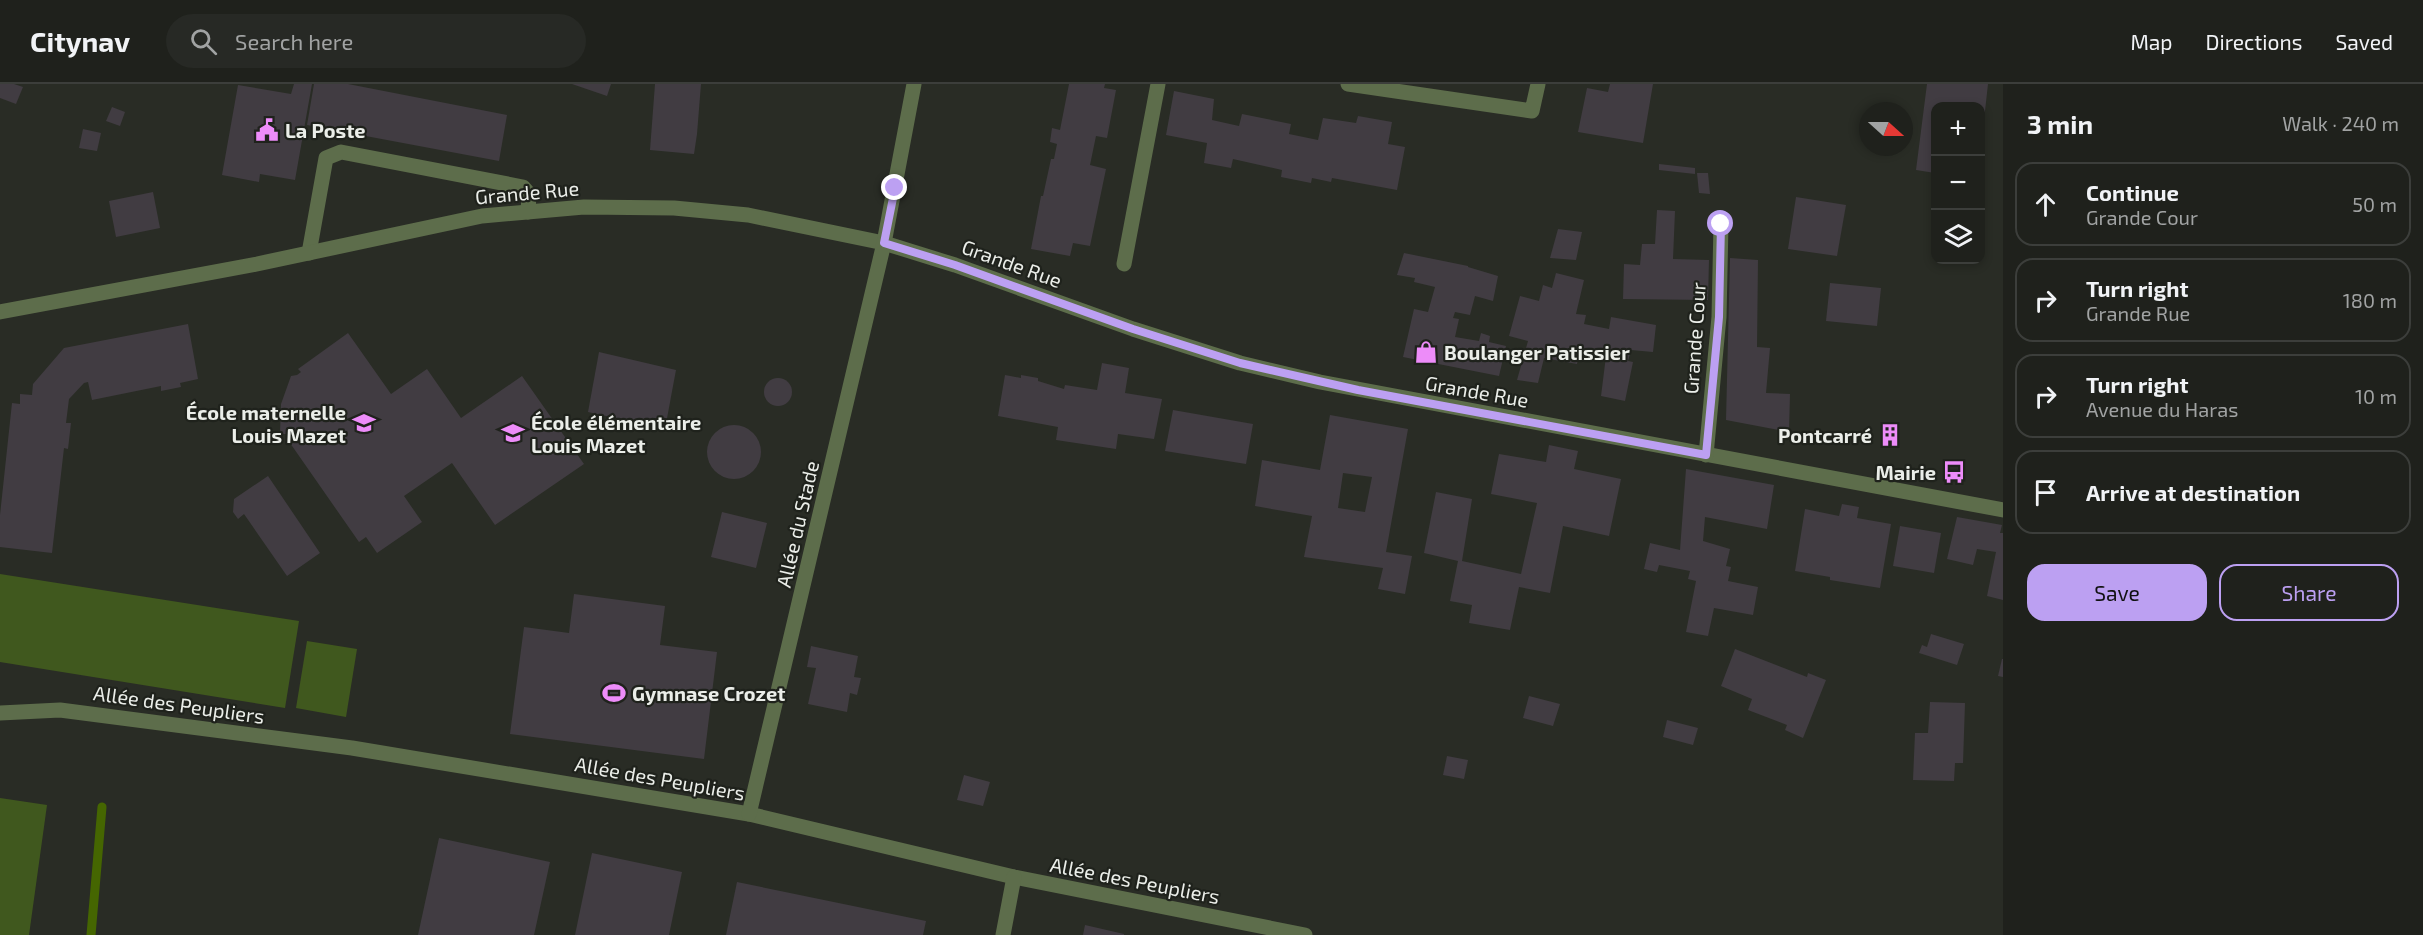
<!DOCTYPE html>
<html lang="en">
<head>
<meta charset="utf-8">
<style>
	body { margin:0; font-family:"Exo 2",sans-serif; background:#272925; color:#f1f3f6 }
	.controls { position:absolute; right:18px; top:18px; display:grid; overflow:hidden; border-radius:12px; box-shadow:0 3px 9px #0003 }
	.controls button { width:54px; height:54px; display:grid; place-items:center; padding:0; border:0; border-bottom:2px solid #3c3e3b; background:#1f211c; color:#f1f3f6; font:30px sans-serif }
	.compass { position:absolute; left:1859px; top:18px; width:54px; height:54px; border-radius:50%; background:#1f211c; box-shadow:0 3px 9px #0003; rotate:111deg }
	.stop { position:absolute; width:18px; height:18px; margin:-14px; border:4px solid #bca0f2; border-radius:50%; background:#fff }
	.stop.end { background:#bca0f2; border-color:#fff; box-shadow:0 2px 6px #0008 }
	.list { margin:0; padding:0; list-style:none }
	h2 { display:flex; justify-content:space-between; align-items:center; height:78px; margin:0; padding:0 24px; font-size:26px }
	h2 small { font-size:20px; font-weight:400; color:#a1a3a3 }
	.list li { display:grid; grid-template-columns:39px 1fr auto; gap:18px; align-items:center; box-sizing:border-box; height:84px; margin:0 12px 12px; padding:0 12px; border:2px solid #3c3e3b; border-radius:18px }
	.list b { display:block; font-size:22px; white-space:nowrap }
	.list p { margin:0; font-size:20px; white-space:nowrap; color:#a1a3a3 }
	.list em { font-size:20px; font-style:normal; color:#a1a3a3 }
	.actions { display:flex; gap:12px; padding:18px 24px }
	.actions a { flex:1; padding:14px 0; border:2px solid #bca0f2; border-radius:18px; text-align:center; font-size:21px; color:#bca0f2 }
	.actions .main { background:#bca0f2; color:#111 }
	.icon { flex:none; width:33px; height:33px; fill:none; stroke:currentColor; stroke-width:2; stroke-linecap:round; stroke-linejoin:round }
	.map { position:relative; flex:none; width:2003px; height:851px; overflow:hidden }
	header { display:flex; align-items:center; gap:36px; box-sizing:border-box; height:84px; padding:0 30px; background:#1f211c; border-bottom:2px solid #3c3e3b }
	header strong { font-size:28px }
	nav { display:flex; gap:33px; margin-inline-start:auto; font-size:21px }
	.search { width:420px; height:54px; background:#272925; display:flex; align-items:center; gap:15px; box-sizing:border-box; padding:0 21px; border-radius:33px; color:#a1a3a3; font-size:22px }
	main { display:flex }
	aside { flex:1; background:#1f211c }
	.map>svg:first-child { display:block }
	.green { fill:#40581e }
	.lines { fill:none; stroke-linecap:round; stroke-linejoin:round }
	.stream { stroke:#456601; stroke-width:9 }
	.building { fill:#413c42; fill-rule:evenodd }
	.minor { stroke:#5d6d4b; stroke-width:15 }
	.route { stroke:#bca0f2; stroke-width:8 }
	.labels { text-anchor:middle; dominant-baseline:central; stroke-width:4.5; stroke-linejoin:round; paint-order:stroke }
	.poi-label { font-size:20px; font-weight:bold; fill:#ebeee9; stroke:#1f221c; text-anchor:start }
	.street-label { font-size:20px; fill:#ebeee9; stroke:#1f221c }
</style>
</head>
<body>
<header>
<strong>Citynav</strong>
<div class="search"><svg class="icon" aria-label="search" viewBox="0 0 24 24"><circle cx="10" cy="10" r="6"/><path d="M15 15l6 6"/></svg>Search here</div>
<nav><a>Map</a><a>Directions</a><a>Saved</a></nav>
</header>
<main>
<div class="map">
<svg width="2003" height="851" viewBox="0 0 2003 851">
	<rect width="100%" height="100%" fill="#292c25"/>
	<g class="green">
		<polygon points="0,490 299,537 285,624 0,578"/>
		<polygon points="307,557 357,565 346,633 296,624"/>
		<polygon points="0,714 47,721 29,851 0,851"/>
	</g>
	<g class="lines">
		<polyline class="stream" points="91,851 102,723"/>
	</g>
	<g class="building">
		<polygon points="0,0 14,0 23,3 16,20 0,14"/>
		<polygon points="294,0 312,0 295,96 260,90 259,98 222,91 238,1 291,10"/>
		<polygon points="314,0 348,0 507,31 499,77 307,41"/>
		<polygon points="572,0 611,0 607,12"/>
		<polygon points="655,0 701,0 697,50 694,70 650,66"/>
		<polygon points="1069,0 1105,0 1104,4 1116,6 1107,54 1096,52 1090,81 1106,85 1090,162 1073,159 1070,172 1031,165 1041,112 1043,112 1051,75 1054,75 1057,60 1050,58 1052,44 1060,46"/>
		<polygon points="1610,0 1653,0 1643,59 1578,48 1587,4 1608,8"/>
		<polygon points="1927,0 1988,0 1982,54 1980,22 1935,22 1935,89 1916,86"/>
		<polygon points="1174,7 1214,15 1212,36 1239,42 1242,30 1291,40 1289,50 1318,56 1323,34 1356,39 1358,32 1392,38 1388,60 1405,63 1397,106 1332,94 1331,98 1312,94 1311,99 1281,93 1282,86 1233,75 1231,84 1204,79 1207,59 1166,51"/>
		<polygon points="112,23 125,28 120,42 106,37"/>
		<polygon points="83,45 101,49 97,67 79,64"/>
		<polygon points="1659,80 1695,84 1695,90 1659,86"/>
		<polygon points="1697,89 1708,89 1710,110 1699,109"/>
		<polygon points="153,108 160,144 116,153 109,117"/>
		<polygon points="1796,113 1846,121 1837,172 1788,165"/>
		<polygon points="1657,126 1675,127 1673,175 1709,176 1708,216 1623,215 1624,180 1640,181 1642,160 1655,160"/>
		<polygon points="1558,145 1582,148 1576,176 1550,174"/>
		<polygon points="1404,169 1468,182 1468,183 1498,192 1493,217 1475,212 1470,231 1455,228 1453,234 1459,235 1455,253 1479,257 1481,249 1490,252 1489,258 1506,262 1499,292 1403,273 1414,225 1428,228 1435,203 1414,198 1415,194 1397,191"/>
		<polygon points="1730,174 1758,176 1757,263 1770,264 1766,309 1790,310 1789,348 1726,336"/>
		<polygon points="1556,189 1584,196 1576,230 1586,231 1584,240 1609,245 1611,233 1656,241 1653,268 1631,266 1628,277 1633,278 1625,317 1601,312 1606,272 1579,268 1577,280 1544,274 1538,299 1517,296 1528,257 1509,252 1520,212 1539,217 1543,201 1552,204"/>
		<polygon points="1830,199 1881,204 1877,242 1826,237"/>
		<polygon points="188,240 198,295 180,299 181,303 161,307 161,302 92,316 88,298 84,299 69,315 66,339 71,339 68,365 64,364 52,469 0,463 0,431 12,319 20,320 20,310 32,311 33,300 64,264"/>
		<polygon points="348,249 391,310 427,285 461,334 522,292 584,380 495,441 452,379 404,412 422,438 377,469 366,453 359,458 290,359 297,354 293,350 280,350 281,320 291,292 297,291 301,288 298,285"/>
		<polygon points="599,268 676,286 665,345 588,328"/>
		<polygon points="1102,279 1129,284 1125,309 1162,315 1154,355 1118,350 1116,365 1056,356 1058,343 998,332 1005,291 1021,294 1021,291 1038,294 1038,297 1064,305 1065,301 1097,306"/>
		<circle cx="778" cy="308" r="14"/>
		<polygon points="1173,326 1253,340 1246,380 1165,367"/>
		<path d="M1330 331 1408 345 1386 468 1412 472 1405 510 1378 505 1383 484 1304 473 1312 432 1255 422 1262 376 1320 386ZM1343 389 1372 393 1365 428 1338 424Z"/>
		<polygon points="1886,340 1899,343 1895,361 1882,359"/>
		<circle cx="734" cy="368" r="27"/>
		<polygon points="1549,361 1578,367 1574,385 1621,395 1609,452 1563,442 1550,509 1519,503 1510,546 1469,539 1472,521 1450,517 1458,477 1424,469 1436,408 1472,415 1462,477 1521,490 1537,419 1491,410 1499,370 1546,378"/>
		<polygon points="1686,385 1774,401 1767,445 1705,433 1703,457 1730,465 1726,482 1731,483 1728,497 1758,503 1753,531 1714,524 1708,552 1686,548 1696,497 1688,495 1690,487 1659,481 1657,488 1644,485 1650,459 1680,466"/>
		<polygon points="268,392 320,469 287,492 244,430 238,435 233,428 234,415"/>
		<polygon points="1842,420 1859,423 1857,434 1891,440 1880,504 1830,496 1830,493 1795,487 1805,425 1839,432"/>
		<polygon points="722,428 767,439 756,484 711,473"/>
		<polygon points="1957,433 2002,441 2000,449 2003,449 2003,516 1987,512 1996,468 1977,465 1973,481 1947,475"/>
		<polygon points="1900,442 1941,449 1934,489 1893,482"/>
		<polygon points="574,510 665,522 660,561 717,568 704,675 510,650 524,543 569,549"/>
		<polygon points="1931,550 1964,560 1957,581 1919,569 1922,561 1927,563"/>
		<polygon points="811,562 858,572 854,593 861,594 857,611 850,609 847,628 808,620 816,584 807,583"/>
		<polygon points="1735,565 1807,593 1808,589 1826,596 1803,654 1785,646 1787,641 1748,626 1752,615 1721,602"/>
		<polygon points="2002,575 2003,575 2003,593 1998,592"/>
		<polygon points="1529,612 1560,620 1553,642 1523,634"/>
		<polygon points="1930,618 1965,619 1963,679 1955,679 1954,697 1913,696 1915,649 1928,649"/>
		<polygon points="1667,636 1698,644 1693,661 1663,653"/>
		<polygon points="1447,672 1468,676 1464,695 1443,691"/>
		<polygon points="964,691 990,698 983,722 957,716"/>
		<polygon points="439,754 550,778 534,851 418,851"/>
		<polygon points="592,769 682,788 669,851 575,851"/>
		<polygon points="737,798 926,837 923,851 726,851"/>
		<polygon points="1085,841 1124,850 1124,851 1083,851"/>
	</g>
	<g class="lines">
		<g class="minor">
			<polyline points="1348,0 1532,27 1538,0"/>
			<polyline points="309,169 326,74 341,68 523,103 529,110 528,128"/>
			<polyline points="1124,180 1158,0"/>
			<polyline points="0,228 257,180 482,132 584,123 674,124 748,131 884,159 955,181 1133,245 1240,279 1320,298 2003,426"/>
			<polyline points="1706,371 1719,233 1721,140"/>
			<polyline points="0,629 60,626 352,664 749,730 1014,793 1305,851"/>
			<polyline points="749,730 884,159 914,0"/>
			<polyline points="1003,851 1014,793"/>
		</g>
	</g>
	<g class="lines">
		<polyline class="route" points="895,104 884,159 955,181 1133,245 1240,279 1358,306 1706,371 1719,233 1721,140"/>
	</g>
	<defs>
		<g id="civic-bare" transform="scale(1.8)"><path d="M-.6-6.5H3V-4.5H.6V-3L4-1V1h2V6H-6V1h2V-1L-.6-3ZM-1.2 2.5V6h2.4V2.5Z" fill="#ed8cf9" stroke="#1f221c" stroke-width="2.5" paint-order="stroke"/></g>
		<g id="shop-bare" transform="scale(1.8)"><path d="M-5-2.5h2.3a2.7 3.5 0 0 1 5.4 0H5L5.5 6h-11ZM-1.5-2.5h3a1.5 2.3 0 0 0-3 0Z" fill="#ed8cf9" stroke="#1f221c" stroke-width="2.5" paint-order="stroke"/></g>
		<g id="school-bare" transform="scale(1.8)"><path d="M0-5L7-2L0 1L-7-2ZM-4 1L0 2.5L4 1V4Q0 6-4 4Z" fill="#ed8cf9" stroke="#1f221c" stroke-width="2.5" paint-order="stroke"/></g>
		<g id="building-bare" transform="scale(1.8)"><path d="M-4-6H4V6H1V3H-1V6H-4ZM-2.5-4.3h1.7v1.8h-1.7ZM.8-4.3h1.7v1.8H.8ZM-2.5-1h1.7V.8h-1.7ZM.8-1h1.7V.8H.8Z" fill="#ed8cf9" stroke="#1f221c" stroke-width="2.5" paint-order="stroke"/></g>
		<g id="bus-bare" transform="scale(1.8)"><path d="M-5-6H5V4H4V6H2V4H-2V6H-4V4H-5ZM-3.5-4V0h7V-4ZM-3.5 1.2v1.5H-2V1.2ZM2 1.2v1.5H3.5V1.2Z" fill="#ed8cf9" stroke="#1f221c" stroke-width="2.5" paint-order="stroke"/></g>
		<g id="stadium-bare" transform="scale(1.8)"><path d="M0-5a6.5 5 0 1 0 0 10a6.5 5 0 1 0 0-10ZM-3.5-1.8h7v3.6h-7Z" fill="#ed8cf9" stroke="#1f221c" stroke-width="2.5" paint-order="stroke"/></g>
	</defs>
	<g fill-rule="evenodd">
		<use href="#civic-bare" x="267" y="46"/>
		<use href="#shop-bare" x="1426" y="268"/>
		<use href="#school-bare" x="364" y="339"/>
		<use href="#school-bare" x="513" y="349"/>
		<use href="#building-bare" x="1890" y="351"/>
		<use href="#bus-bare" x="1954" y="388"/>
		<use href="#stadium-bare" x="614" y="609"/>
	</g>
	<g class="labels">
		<g class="poi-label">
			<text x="285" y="46">La Poste</text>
			<text x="1444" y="268">Boulanger Patissier</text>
			<text x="346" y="328" text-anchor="end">École maternelle<tspan x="346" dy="23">Louis Mazet</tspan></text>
			<text x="531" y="338">École élémentaire<tspan x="531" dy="23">Louis Mazet</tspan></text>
			<text x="1872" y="351" text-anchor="end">Pontcarré</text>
			<text x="1936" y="388" text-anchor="end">Mairie</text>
			<text x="632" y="609">Gymnase Crozet</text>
		</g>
		<g class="street-label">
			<text transform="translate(527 108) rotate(-5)">Grande Rue</text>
			<text transform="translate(1012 179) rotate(20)">Grande Rue</text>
			<text transform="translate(1694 254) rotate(-86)">Grande Cour</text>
			<text transform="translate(1477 307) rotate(10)">Grande Rue</text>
			<text transform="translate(797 440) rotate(-77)">Allée du Stade</text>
			<text transform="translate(179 620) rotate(8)">Allée des Peupliers</text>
			<text transform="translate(660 694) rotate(10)">Allée des Peupliers</text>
			<text transform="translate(1135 796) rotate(11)">Allée des Peupliers</text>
		</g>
	</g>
</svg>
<div class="controls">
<button>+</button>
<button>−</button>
<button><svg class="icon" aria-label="layers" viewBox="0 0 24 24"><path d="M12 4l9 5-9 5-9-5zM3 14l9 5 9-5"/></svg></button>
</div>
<svg class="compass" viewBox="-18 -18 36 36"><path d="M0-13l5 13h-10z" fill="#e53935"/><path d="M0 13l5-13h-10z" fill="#a1a3a3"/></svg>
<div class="stop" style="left:1721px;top:140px"></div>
<div class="stop end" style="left:895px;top:104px"></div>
</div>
<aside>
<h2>3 min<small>Walk · 240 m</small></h2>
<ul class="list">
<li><svg class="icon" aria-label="ahead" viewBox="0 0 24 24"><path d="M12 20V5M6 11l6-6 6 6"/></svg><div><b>Continue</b><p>Grande Cour</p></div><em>50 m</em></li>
<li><svg class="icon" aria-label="right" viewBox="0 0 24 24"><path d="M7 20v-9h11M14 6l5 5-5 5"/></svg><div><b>Turn right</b><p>Grande Rue</p></div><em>180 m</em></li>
<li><svg class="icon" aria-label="right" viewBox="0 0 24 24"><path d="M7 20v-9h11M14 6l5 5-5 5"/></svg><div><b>Turn right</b><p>Avenue du Haras</p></div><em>10 m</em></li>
<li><svg class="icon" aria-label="arrive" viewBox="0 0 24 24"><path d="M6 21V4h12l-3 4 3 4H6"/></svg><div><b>Arrive at destination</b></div></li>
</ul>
<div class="actions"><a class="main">Save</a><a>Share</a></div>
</aside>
</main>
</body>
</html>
